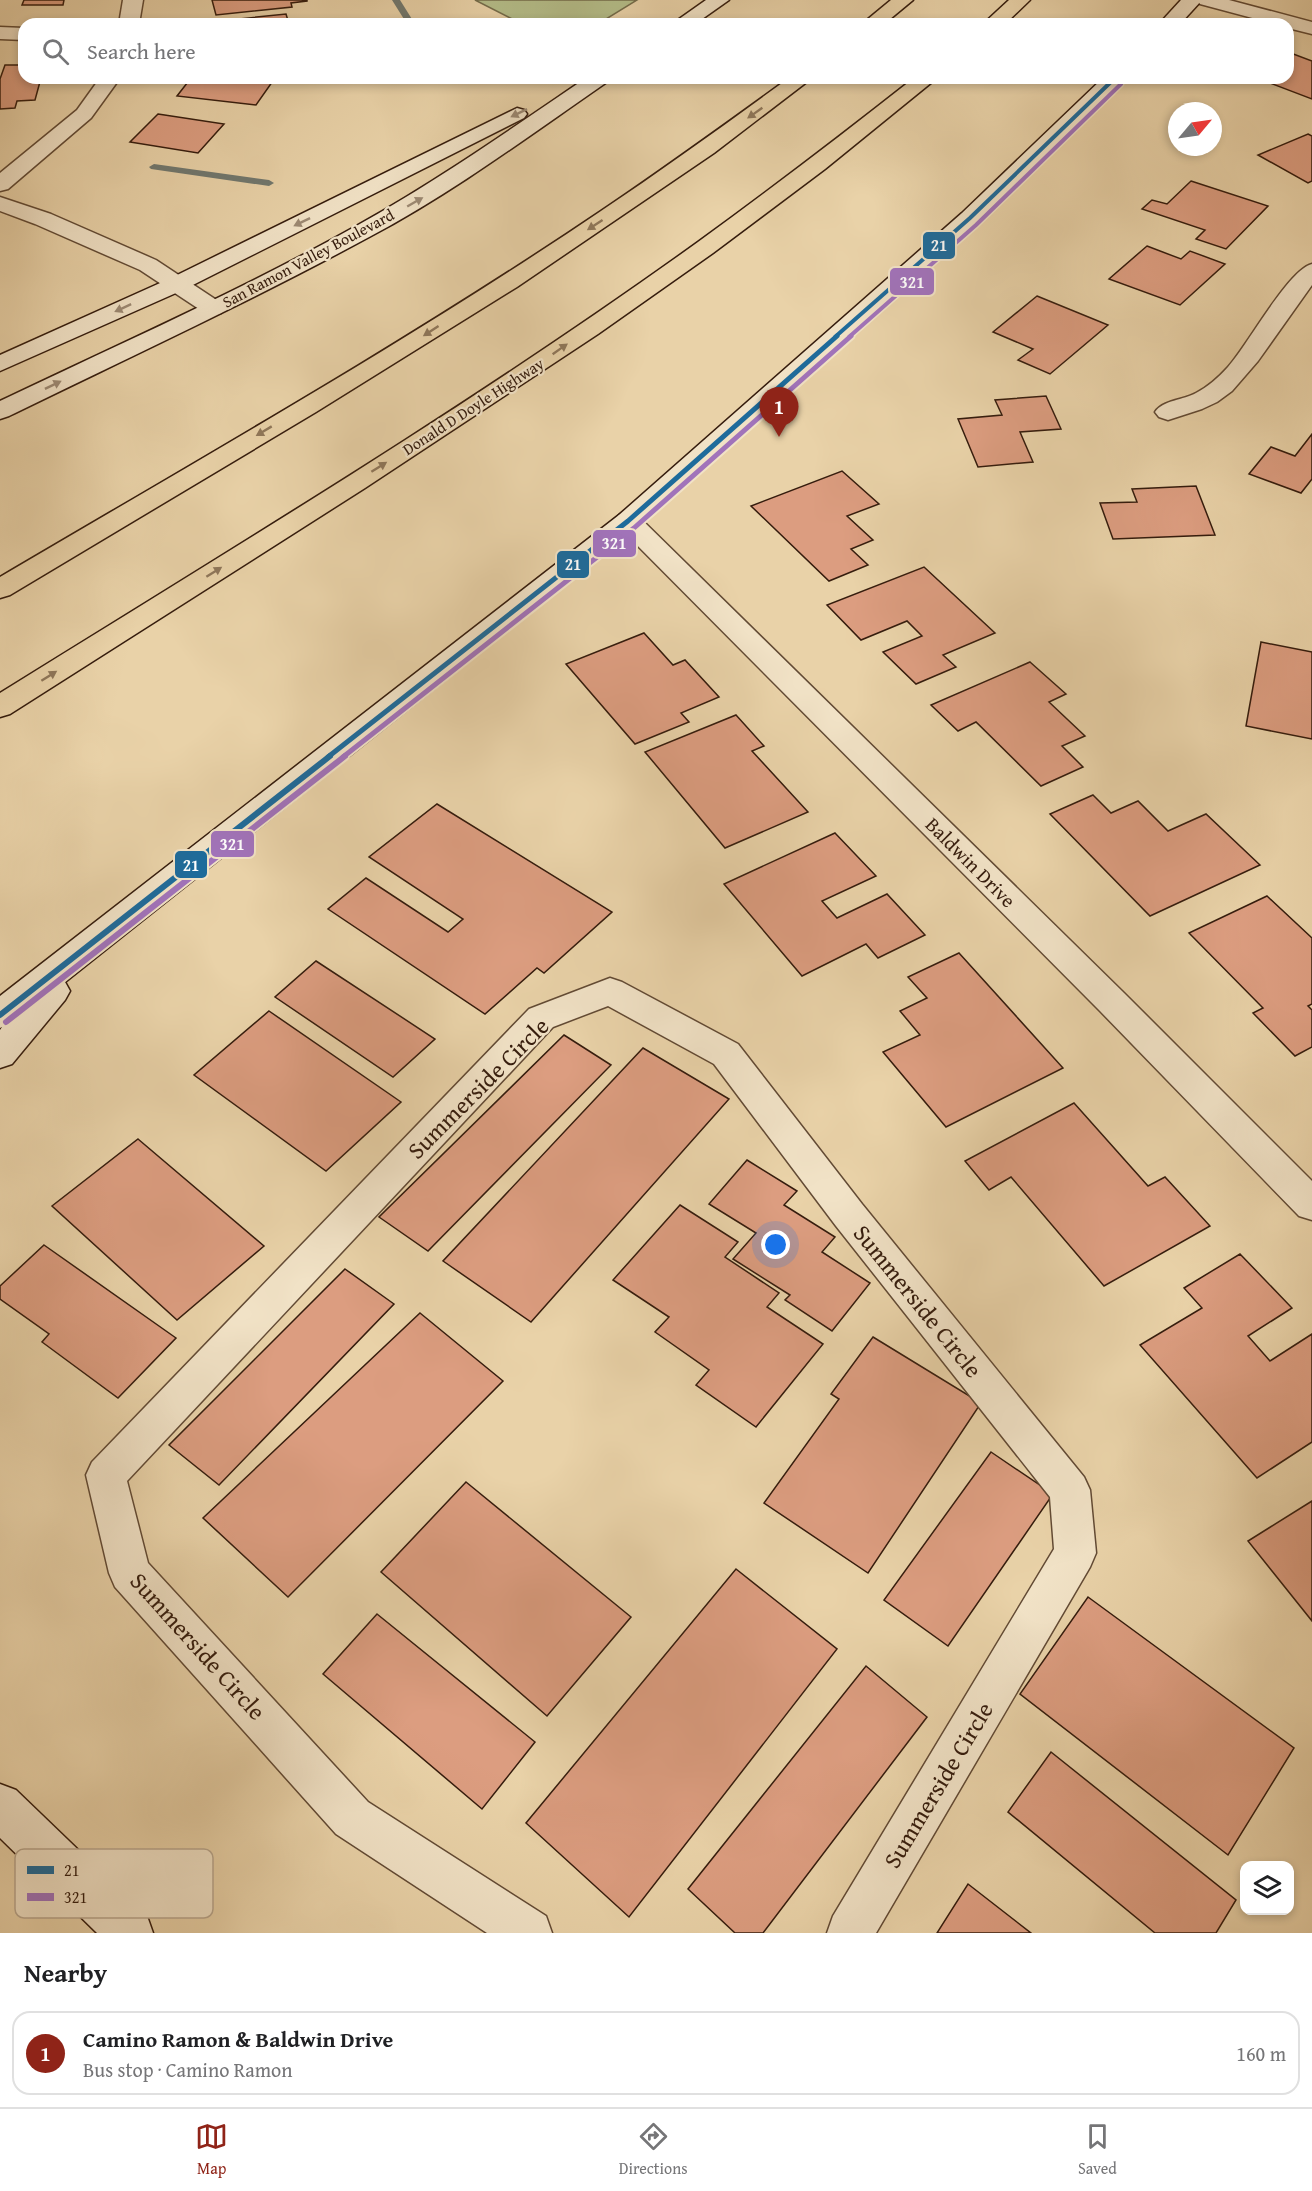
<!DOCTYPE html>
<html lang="en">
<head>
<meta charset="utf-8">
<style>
	body { margin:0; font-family:"Gentium Book Plus",serif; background:#f6f6f6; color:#202124 }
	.controls { position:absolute; right:18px; bottom:18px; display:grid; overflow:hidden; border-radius:12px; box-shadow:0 3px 9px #0003 }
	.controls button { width:54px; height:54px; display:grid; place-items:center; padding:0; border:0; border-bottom:2px solid #e0e0e0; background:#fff; color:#202124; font:30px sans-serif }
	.compass { position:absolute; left:1168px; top:102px; width:54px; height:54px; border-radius:50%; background:#fff; box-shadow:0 3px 9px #0003; rotate:61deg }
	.you { position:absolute; left:776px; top:1245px; width:21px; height:21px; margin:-15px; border:4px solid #fff; border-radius:50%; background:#1a73e8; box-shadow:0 0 0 9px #1a73e833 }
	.badge { display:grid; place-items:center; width:39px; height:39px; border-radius:50%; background:#8f2418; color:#fff; font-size:20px; font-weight:700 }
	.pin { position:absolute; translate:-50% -50px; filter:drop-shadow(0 2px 3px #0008) }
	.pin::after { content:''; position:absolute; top:32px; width:21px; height:18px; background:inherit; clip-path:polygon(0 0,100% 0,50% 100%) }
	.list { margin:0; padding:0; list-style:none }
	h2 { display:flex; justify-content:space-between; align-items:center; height:78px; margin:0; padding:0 24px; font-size:26px }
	h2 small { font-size:20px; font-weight:400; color:#757577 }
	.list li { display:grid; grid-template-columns:39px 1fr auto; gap:18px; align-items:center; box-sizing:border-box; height:84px; margin:0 12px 12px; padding:0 12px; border:2px solid #e0e0e0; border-radius:18px }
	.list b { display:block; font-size:22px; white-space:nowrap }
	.list p { margin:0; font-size:20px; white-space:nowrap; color:#757577 }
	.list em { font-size:20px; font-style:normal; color:#757577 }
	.icon { flex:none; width:33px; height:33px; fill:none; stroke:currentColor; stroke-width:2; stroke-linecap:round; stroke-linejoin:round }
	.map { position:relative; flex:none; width:1312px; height:1933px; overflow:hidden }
	.search { position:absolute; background:#fff; box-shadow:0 3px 9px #0003; left:18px; right:18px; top:18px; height:66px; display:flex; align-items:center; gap:15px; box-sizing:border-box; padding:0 21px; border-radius:18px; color:#757577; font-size:22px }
	.sheet { height:174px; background:#fff }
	nav { display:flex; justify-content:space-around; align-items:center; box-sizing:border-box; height:84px; border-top:2px solid #e0e0e0; background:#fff; font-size:16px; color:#757577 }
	nav a { display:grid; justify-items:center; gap:3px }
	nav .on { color:#8f2418 }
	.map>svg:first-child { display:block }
	.green { fill:#b4bd89; stroke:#746c4b; stroke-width:1.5 }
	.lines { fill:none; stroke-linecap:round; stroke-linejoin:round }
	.stream { fill:#71786f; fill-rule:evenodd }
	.building { fill:#dc9d80; stroke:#351c0d; stroke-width:1.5 }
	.street-casing { stroke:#624a34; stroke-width:3 }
	.secondary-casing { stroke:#351c0d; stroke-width:3 }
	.highway-casing { stroke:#351c0d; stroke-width:3 }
	.street { fill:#f1e2c6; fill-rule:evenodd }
	.secondary { fill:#f1e2c6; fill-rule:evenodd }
	.highway { fill:#e9d2a8; fill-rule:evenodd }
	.bus-1-far2-casing { stroke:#f1e2c6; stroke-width:7 }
	.bus-1-far1-casing { stroke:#f1e2c6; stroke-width:9 }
	.bus-1-casing { stroke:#f1e2c6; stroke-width:10 }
	.bus-2-far2-casing { stroke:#f1e2c6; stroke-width:7 }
	.bus-2-far1-casing { stroke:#f1e2c6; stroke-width:9 }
	.bus-2-casing { stroke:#f1e2c6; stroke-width:10 }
	.bus-1-far2 { stroke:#1e6b9b; stroke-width:4 }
	.bus-1-far1 { stroke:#1e6b9b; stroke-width:5 }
	.bus-1 { stroke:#1e6b9b; stroke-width:6 }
	.bus-2-far2 { stroke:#a173ba; stroke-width:4 }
	.bus-2-far1 { stroke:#a173ba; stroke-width:5 }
	.bus-2 { stroke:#a173ba; stroke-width:6 }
	.oneway { fill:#9c8973 }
	.oneway2 { fill:#8f775a }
	.labels { text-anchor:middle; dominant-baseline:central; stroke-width:4.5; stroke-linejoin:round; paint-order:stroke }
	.far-street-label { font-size:16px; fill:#351c0d; stroke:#f1e2c6 }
	.street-label { font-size:20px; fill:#351c0d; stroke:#f1e2c6 }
	.near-street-label { font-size:24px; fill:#351c0d; stroke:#f1e2c6 }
	.key { fill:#f1e2c6; stroke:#b9a78e; stroke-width:1.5 }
	.key-label { font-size:16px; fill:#351c0d }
	.line-badge { stroke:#f1e2c6; stroke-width:2 }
	.badge-label { font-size:16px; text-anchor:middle; font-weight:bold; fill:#fff }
</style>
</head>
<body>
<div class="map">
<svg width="1312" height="1933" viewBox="0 0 1312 1933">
	<rect width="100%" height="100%" fill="#e9d2a8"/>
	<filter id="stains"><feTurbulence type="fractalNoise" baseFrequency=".00333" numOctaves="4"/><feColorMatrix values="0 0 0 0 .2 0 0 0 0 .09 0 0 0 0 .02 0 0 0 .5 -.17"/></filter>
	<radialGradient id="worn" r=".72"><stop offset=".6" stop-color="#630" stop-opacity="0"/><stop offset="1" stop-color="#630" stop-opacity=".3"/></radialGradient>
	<polygon class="green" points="475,0 637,0 598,24 522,24"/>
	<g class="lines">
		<g class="stream">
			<polygon points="392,0 400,0 415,24 407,24"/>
			<polygon points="154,164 269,180 274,183 269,186 151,169 149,167"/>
		</g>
	</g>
	<g class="building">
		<polygon points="24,0 64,0 63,5 22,5"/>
		<polygon points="212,0 307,0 307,1 291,3 292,7 216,15"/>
		<polygon points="286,14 289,24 200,23"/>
		<polygon points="1288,52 1312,61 1312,99 1257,78 1288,78"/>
		<polygon points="5,65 24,65 24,78 41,78 35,100 17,101 15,108 0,109 0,79"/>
		<polygon points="191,78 275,78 256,105 177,96"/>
		<polygon points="158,114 224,124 198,153 130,142"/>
		<polygon points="1308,134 1312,136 1312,181 1308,183 1258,155"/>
		<polygon points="1191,181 1268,206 1226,249 1196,239 1205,230 1142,209 1152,200 1167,204"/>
		<polygon points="1147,246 1181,259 1190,251 1225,264 1180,305 1109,279"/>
		<polygon points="1037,296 1108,325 1050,374 1018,360 1033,349 993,332"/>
		<polygon points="1046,396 1061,429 1020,432 1033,462 978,467 958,419 1002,415 995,400"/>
		<polygon points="1312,434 1312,479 1301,493 1249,474 1271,447 1295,456"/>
		<polygon points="842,471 879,504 847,516 873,540 851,549 868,565 829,581 751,506"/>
		<polygon points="1196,486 1215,535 1113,539 1100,503 1137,502 1132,489"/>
		<polygon points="924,567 995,633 943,655 956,667 916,684 883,652 922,636 907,621 861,640 827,605"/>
		<polygon points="644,633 673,665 685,660 719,697 681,713 689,722 635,744 566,664"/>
		<polygon points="1261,642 1312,652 1312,739 1246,726"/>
		<polygon points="1030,662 1066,694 1049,702 1085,736 1062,746 1083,767 1041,786 976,722 958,731 931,705"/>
		<polygon points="736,715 764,746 752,751 808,812 725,848 645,752"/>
		<polygon points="1093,795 1111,813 1138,801 1168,831 1206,814 1260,865 1150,916 1050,814"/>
		<polygon points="437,804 612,912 544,973 537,968 485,1014 328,909 366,878 448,932 463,919 369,857"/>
		<polygon points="835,833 876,876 822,901 837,918 887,894 925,935 878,958 866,944 802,976 724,884"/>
		<polygon points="1267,896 1312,938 1312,1004 1308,1006 1312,1010 1312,1047 1295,1056 1253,1013 1263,1008 1189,933"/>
		<polygon points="959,953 1063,1068 946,1127 883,1052 920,1035 900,1011 927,998 908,977"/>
		<polygon points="316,961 435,1039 393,1077 275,997"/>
		<polygon points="269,1011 401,1102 326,1171 194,1075"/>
		<polygon points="564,1035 611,1065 428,1251 379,1217"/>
		<polygon points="643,1048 729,1099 531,1322 443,1261"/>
		<polygon points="1074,1103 1148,1186 1165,1177 1210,1226 1104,1286 1011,1177 989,1190 965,1161"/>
		<polygon points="138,1139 264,1246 177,1320 52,1206"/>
		<polygon points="747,1160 797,1191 784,1205 835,1237 822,1252 870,1283 832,1331 785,1300 790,1295 733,1259 756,1233 709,1204"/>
		<polygon points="680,1205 738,1242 725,1257 779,1293 767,1307 823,1344 756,1427 696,1385 709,1370 655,1332 669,1317 613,1280"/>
		<polygon points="44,1245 176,1338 118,1398 42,1342 49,1334 0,1299 0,1286"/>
		<polygon points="1240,1254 1292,1308 1248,1336 1270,1361 1312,1334 1312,1442 1257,1478 1140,1345 1202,1308 1184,1288"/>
		<polygon points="345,1269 394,1304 219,1485 169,1445"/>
		<polygon points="420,1313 503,1381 288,1597 203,1518"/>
		<polygon points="873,1337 981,1403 868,1573 764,1503 839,1399 831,1394"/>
		<polygon points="991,1452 1053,1494 948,1646 884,1600"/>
		<polygon points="466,1482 631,1617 547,1716 381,1572"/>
		<polygon points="1312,1501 1312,1621 1248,1541"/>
		<polygon points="736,1569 837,1649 629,1917 526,1823"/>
		<polygon points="1088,1597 1294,1748 1228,1855 1020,1694"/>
		<polygon points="377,1614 535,1742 482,1809 323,1674"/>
		<polygon points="866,1666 927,1717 763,1933 735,1933 688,1889"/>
		<polygon points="1051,1752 1236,1900 1216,1933 1155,1933 1008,1812"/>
		<polygon points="968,1884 1031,1933 937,1933"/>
	</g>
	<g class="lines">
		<g class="street-casing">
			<g id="street">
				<polygon points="123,0 143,0 139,24 119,24"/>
				<polygon points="1197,0 1229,0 1312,22 1312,34 1288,28 1288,24 1275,24 1200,4"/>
				<polygon points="0,27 24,28 24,40 0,39"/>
				<polygon points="100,78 120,78 91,118 8,189 0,191 0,173 77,110"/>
				<polygon points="0,197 51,214 156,260 221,303 225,308 221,313 213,315 205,313 140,270 35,224 0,211"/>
				<path d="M1312 264V285L1258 361 1232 391 1217 402 1202 409 1168 420 1159 417 1155 412C1163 400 1184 400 1196 393 1208 387 1219 377 1228 367 1248 345 1288 270 1312 264Z"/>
				<polygon points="628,513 637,515 1124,993 1312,1181 1312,1220 1299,1216 1100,1011 619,527 615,521 619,515"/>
				<polygon points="610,978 622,982 738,1044 862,1204 1084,1477 1090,1490 1096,1553 1090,1567 876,1933 827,1933 833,1916 1054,1549 1050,1497 836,1226 714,1064 608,1006 553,1027 127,1481 148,1563 368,1802 546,1916 552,1933 487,1933 336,1834 115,1587 109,1573 86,1475 92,1462 529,1009"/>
			</g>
		</g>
		<g class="secondary-casing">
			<g id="secondary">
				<polygon points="706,0 729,0 695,24 672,24"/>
				<polygon points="1181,0 1202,0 1180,24 1159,24"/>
				<path d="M586 78H610L607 82C530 135 454 192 371 236 253 300 130 357 9 416L0 419V401C119 344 242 290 358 225 437 181 511 129 586 78Z"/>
				<polygon points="1103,78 1125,78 978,223 637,527 65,982 70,991 65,1000 12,1064 0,1068 0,1030 2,1027 0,1028 0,996 619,515 962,213"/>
				<polygon points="517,108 524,110 527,114 524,118 185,289 0,371 0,355 169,279"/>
				<polygon points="0,1784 16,1790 147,1916 153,1933 97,1933 0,1838"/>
			</g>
		</g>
		<g class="highway-casing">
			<g id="highway">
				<polygon points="891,0 913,0 884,24 862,24"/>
				<polygon points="1009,0 1030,0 1005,24 983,24"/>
				<path d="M789 78H812L714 153 517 287 316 412 10 595 0 598V577C202 458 407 342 601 211 665 168 727 123 789 78Z"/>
				<path d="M914 78H937L825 169 713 253 598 334 365 488 10 714 0 717V693C235 547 473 404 698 242 771 189 843 134 914 78Z"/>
			</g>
		</g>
		<use href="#street" class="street"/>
		<use href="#secondary" class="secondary"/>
		<use href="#highway" class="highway"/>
		<g class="bus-1-far2-casing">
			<polyline id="bus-1-far2" points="835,337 970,218 1115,78"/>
		</g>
		<g class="bus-1-far1-casing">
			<polyline id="bus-1-far1" points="328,757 628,521 837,336"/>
		</g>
		<g class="bus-1-casing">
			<polyline id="bus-1" points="0,1015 330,756"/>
		</g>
		<g class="bus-2-far2-casing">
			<polyline id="bus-2-far2" points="849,337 976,225 1121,84"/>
		</g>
		<g class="bus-2-far1-casing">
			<polyline id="bus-2-far1" points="343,757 634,528 851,336"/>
		</g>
		<g class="bus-2-casing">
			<polyline id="bus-2" points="6,1022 345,756"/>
		</g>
		<use href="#bus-1-far2" class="bus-1-far2"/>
		<use href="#bus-1-far1" class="bus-1-far1"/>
		<use href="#bus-1" class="bus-1"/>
		<use href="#bus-2-far2" class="bus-2-far2"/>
		<use href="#bus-2-far1" class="bus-2-far1"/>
		<use href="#bus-2" class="bus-2"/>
	</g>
	<defs><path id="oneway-solid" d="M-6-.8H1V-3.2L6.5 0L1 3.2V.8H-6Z" transform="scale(1.5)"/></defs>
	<g class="oneway">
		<use href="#oneway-solid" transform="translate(519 113) rotate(154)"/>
		<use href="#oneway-solid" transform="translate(415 202) rotate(-30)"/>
		<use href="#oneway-solid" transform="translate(302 222) rotate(154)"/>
		<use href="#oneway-solid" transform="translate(123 308) rotate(155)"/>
		<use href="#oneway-solid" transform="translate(53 385) rotate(-26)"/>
	</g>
	<g class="oneway2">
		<use href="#oneway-solid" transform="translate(755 113) rotate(145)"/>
		<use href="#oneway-solid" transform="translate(595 225) rotate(147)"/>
		<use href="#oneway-solid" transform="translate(431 331) rotate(147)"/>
		<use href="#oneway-solid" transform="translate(560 349) rotate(-35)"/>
		<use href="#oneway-solid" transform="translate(264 431) rotate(149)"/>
		<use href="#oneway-solid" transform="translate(379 467) rotate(-32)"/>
		<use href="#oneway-solid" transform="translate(214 572) rotate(-32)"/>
		<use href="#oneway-solid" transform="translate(49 676) rotate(-32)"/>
	</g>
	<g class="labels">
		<g class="far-street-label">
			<text transform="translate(308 258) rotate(-28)">San Ramon Valley Boulevard</text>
			<text transform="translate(473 406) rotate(-33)">Donald D Doyle Highway</text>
		</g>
		<g class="street-label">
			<text transform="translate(971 862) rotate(45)">Baldwin Drive</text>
		</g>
		<g class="near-street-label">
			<text transform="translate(478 1088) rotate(-45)">Summerside Circle</text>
			<text transform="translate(918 1301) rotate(51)">Summerside Circle</text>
			<text transform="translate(198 1646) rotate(48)">Summerside Circle</text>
			<text transform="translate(938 1785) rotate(-59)">Summerside Circle</text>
		</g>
	</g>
	<rect x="15" y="1849" width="198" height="69" rx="9" class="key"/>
	<rect x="27" y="1866" width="27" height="8" fill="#1e6b9b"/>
	<rect x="27" y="1893" width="27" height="8" fill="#a173ba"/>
	<g class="key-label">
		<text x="64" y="1876">21</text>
		<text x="64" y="1903">321</text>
	</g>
	<g class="line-badge">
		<rect x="922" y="231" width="34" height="29" rx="6" fill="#1e6b9b"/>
		<rect x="889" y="267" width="46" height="29" rx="6" fill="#a173ba"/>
		<rect x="592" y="529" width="45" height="29" rx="6" fill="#a173ba"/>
		<rect x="556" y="550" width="34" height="29" rx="6" fill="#1e6b9b"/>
		<rect x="210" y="830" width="45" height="28" rx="6" fill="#a173ba"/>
		<rect x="174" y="850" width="34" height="29" rx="6" fill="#1e6b9b"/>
	</g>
	<g class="badge-label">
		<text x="939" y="251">21</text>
		<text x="912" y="288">321</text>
		<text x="614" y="549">321</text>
		<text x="573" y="570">21</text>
		<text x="232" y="850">321</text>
		<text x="191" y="871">21</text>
	</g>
	<rect width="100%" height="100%" filter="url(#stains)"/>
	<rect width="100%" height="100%" fill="url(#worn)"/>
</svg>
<div class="controls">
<button><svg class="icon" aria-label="layers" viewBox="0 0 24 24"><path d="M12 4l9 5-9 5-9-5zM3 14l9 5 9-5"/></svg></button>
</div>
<svg class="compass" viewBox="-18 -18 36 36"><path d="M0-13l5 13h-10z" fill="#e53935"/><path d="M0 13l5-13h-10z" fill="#757577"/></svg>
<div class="you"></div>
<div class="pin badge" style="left:779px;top:437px">1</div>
<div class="search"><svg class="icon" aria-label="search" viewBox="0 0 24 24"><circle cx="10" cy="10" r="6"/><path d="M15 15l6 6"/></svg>Search here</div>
</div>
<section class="sheet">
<h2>Nearby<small></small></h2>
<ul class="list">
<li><span class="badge">1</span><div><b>Camino Ramon &amp; Baldwin Drive</b><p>Bus stop · Camino Ramon</p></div><em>160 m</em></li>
</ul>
</section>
<nav>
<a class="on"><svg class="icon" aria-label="map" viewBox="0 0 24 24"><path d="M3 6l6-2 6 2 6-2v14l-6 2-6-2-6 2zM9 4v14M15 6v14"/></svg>Map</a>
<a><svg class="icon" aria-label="directions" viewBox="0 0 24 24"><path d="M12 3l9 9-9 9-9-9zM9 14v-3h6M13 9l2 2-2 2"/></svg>Directions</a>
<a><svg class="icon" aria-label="saved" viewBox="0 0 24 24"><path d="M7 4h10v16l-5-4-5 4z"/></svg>Saved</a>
</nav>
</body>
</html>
